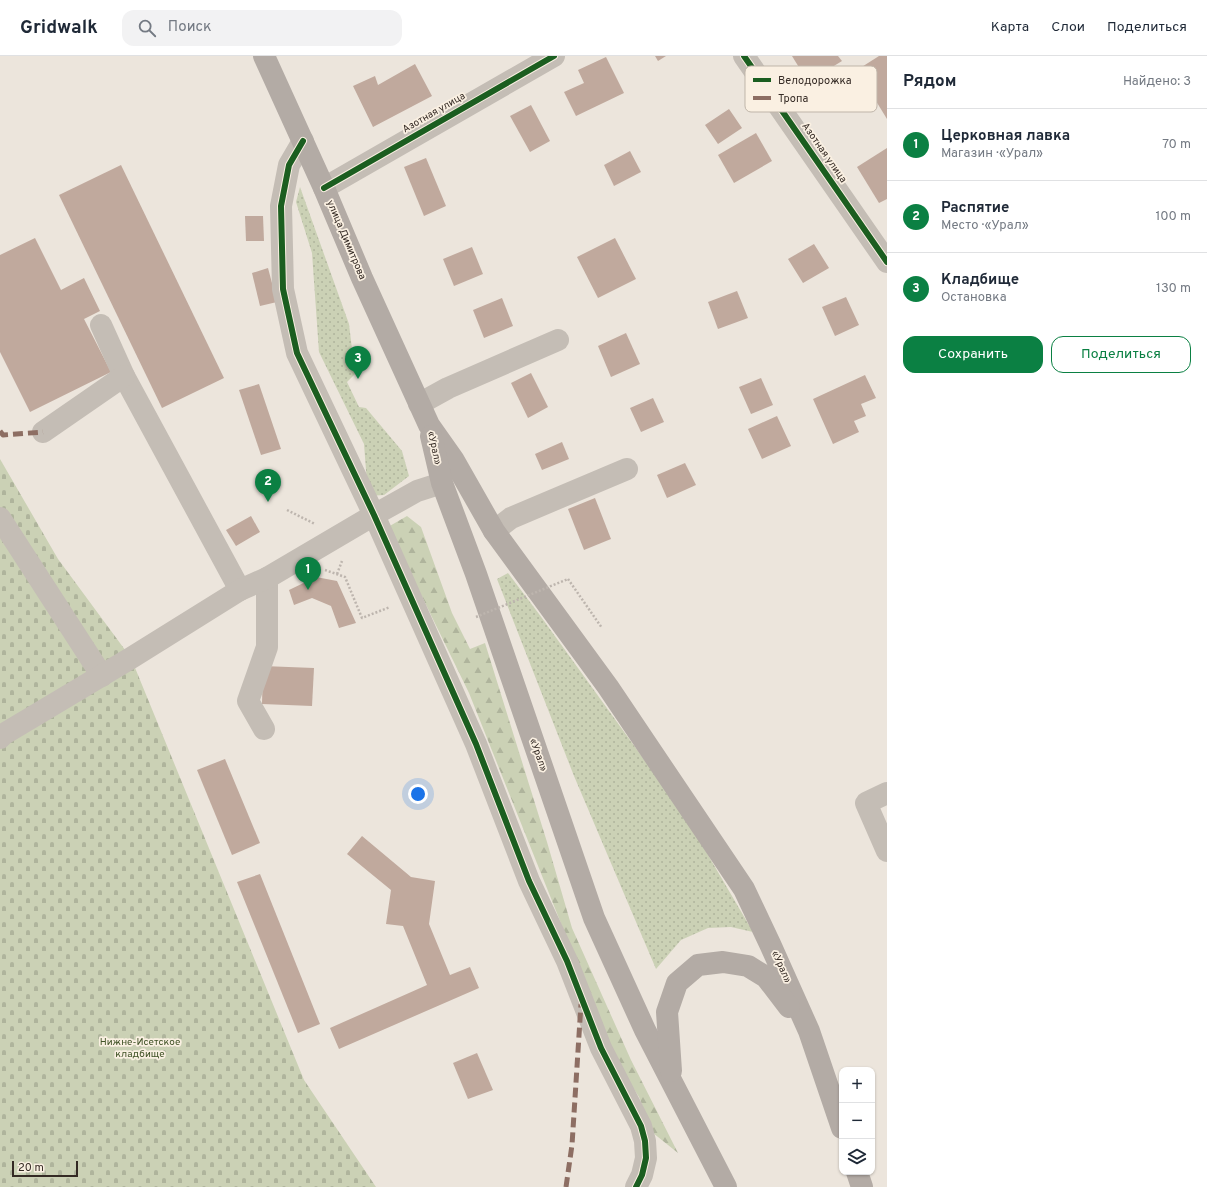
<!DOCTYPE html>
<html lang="ru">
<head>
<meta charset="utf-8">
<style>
	body { margin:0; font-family:Overpass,sans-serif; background:#f2f2f3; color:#1f2937 }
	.controls { position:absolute; right:12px; bottom:12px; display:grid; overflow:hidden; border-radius:8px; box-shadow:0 1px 3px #0004 }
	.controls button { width:36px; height:36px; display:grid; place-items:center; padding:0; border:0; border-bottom:1px solid #e0e1e3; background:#fff; color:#1f2937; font:20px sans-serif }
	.scale { position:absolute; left:12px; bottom:10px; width:66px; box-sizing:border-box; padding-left:4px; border:2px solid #342a24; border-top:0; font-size:11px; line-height:14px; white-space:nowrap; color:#342a24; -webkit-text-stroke:3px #faf0e2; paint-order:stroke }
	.you { position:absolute; left:418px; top:738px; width:14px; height:14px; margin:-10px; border:3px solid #fff; border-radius:50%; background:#1a73e8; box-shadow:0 0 0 6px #1a73e833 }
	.badge { display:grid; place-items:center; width:26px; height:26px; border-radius:50%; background:#0b8043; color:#fff; font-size:13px; font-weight:700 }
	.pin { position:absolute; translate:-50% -33px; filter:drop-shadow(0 1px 2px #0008) }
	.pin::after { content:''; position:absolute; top:21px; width:14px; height:12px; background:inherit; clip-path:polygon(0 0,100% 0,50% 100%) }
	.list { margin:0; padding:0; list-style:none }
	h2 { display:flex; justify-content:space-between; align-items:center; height:52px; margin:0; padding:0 16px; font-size:17px }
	h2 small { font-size:13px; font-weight:400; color:#747a83 }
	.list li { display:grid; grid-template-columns:26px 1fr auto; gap:12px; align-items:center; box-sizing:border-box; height:72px; padding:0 16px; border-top:1px solid #e0e1e3 }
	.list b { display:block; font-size:15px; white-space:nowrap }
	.list p { margin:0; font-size:13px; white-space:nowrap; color:#747a83 }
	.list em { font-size:13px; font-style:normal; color:#747a83 }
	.actions { display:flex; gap:8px; padding:12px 16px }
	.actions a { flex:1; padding:9px 0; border:1px solid #0b8043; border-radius:12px; text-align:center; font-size:14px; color:#0b8043 }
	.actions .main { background:#0b8043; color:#fff }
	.icon { flex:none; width:22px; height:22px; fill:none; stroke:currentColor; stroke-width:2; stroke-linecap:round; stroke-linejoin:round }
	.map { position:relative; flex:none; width:887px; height:1131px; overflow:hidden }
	header { display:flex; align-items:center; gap:24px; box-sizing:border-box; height:56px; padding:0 20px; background:#fff; border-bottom:1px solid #e0e1e3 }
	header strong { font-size:19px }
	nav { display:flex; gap:22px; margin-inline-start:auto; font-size:14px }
	.search { width:280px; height:36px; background:#f2f2f3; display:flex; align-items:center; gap:10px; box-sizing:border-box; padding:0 14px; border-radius:12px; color:#747a83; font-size:15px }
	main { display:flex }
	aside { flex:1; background:#fff }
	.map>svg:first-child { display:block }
	.grass { fill:url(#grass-dots) }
	.forest { fill:url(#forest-firs) }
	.cemetery { fill:url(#cemetery-stones) }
	.building { fill:#c0a99d }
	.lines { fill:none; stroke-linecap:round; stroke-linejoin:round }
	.path { stroke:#bdb5ae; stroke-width:2.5; stroke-dasharray:2 2; stroke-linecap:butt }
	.minor { stroke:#c4bdb5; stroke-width:22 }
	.major { stroke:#b3aba5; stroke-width:22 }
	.path-bridge { stroke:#bdb5ae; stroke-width:2.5; stroke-dasharray:2 2; stroke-linecap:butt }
	.quiet { stroke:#8d6e63; stroke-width:5; stroke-dasharray:10 5; stroke-linecap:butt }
	.cycleway-casing { stroke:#faf0e2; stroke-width:8 }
	.cycleway { stroke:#1b5e20; stroke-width:6 }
	.labels { text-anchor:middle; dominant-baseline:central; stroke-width:3.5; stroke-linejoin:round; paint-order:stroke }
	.street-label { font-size:10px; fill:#342a24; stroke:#faf0e2 }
	.park-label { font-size:10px; fill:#415327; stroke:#faf0e2 }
	.key { fill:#faf0e2; stroke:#bfb5a9; stroke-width:1 }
	.key-label { font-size:11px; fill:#342a24 }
</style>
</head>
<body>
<header>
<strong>Gridwalk</strong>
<div class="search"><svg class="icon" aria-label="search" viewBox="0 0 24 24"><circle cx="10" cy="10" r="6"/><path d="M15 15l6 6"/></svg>Поиск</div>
<nav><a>Карта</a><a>Слои</a><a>Поделиться</a></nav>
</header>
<main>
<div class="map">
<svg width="887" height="1131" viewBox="0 0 887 1131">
	<defs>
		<pattern id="grass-dots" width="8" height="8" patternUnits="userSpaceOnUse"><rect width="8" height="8" fill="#cbd1b5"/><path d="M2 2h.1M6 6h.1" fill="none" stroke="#afb49c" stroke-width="1.8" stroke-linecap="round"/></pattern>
		<pattern id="forest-firs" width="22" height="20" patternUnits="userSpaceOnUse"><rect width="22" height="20" fill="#cbd1b5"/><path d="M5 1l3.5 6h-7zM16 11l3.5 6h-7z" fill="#afb49c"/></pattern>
		<pattern id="cemetery-stones" width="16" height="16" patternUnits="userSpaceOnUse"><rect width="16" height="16" fill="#cbd1b5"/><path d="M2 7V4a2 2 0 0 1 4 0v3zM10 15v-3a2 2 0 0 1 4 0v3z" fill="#afb49c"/></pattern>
	</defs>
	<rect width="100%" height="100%" fill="#ece5dc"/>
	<g class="grass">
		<polygon points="300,131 349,268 355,318 347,326 359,351 366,352 402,395 409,420 384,439 368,440 364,388 319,296 312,197 296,146"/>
		<polygon points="508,517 539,558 687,763 753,876 731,871 708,872 681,884 656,913 574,720 497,523"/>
	</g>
	<polygon class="forest" points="407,460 421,471 452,557 470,593 485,587 547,786 572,872 631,1004 678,1097 653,1077 639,1041 616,1005 469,637 388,471"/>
	<polygon class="cemetery" points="0,403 58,503 131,602 304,1024 376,1131 0,1131"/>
	<g class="building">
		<polygon points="655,0 666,0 658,5"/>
		<polygon points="792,0 838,0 842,5 808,26"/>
		<polygon points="879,0 887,0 887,63 857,14"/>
		<polygon points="606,1 624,37 576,60 564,36 584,27 578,14"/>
		<polygon points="415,8 432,40 373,71 353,30 375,20 378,29"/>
		<polygon points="531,49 550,85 530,96 510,60"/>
		<polygon points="729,53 742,72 718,88 705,69"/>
		<polygon points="756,77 772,105 734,127 718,99"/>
		<polygon points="887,92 887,143 879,147 857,111"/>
		<polygon points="630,95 641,116 614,130 604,109"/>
		<polygon points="426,102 446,150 424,160 404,111"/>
		<polygon points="121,109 224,322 162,352 59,139"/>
		<polygon points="245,160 263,160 264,185 246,185"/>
		<polygon points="35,182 61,234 84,222 100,255 84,263 111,316 30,356 0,296 0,199"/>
		<polygon points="615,182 636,223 598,242 577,201"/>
		<polygon points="814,188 829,212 803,227 788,203"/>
		<polygon points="472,191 483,218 454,230 443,203"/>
		<polygon points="268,212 277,246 260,250 252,217"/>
		<polygon points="737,235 748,262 718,273 708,246"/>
		<polygon points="846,241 859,269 835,280 822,251"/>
		<polygon points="502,242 513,270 484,282 473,254"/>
		<polygon points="626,277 640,308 611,321 598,290"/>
		<polygon points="531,317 548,351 528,362 511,327"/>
		<polygon points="865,319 876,342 861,348 866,360 854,365 859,376 833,388 813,343"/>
		<polygon points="761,322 773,349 751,358 739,331"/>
		<polygon points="259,328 281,393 261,399 239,334"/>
		<polygon points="653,342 664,366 641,376 630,352"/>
		<polygon points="777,360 791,390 762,403 748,373"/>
		<polygon points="562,386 569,403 542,414 535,398"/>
		<polygon points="685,407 696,429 667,442 657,419"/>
		<polygon points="595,442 611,483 584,494 568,453"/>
		<polygon points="251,460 260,476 236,490 226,474"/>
		<polygon points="316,521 337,525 356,567 339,572 331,550 312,542 294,549 289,534"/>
		<polygon points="263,610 314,612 312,650 262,648"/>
		<polygon points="225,703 260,787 232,799 197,714"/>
		<polygon points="362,780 411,821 435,825 429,868 450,919 470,911 479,932 339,993 330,972 427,929 403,870 386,868 391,834 347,798"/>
		<polygon points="260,818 320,968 298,977 237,826"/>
		<polygon points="477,997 493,1034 468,1043 453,1007"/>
	</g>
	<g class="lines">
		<g class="path">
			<polyline points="287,454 315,468"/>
			<polyline points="325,514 345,521 362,562 390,551"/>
			<polyline points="337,518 342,505"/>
			<polyline points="568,523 602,572"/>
		</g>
		<g class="minor">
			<polyline points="744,0 887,206"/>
			<polyline points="303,85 289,109 281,150 283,233 297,297 374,459 476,688 529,825 567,905 601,992 641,1070 645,1085 646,1102 642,1119 636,1131"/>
			<polyline points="324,132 554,0"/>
			<polyline points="101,269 124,320 240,534"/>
			<polyline points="419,348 448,332 558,284"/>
			<polyline points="43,376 124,320"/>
			<polyline points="0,462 102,620"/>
			<polyline points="494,475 511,462 627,413"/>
			<polyline points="264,673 248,645 267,591 267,522"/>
			<polyline points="0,682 4,678 131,602 240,534 267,522 374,459 417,435 442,427"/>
			<polyline points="887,737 866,747 887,795"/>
		</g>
		<g class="major">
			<polyline points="264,0 324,132 362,222 429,369 453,403 494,475 608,631 744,833 770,888 809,975 842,1072"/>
			<polyline points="431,380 442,427 476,518 594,862 645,974 726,1131"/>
			<polyline points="671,1015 667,956 677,927 698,909 723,906 748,910 766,921 789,951"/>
			<polyline points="857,1116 862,1131"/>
		</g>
		<polyline class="path-bridge" points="476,561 568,523"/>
		<g class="quiet">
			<polyline points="0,375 3,379 43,376"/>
			<polyline points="566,1131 572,1089 581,948"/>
		</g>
		<g class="cycleway-casing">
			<g id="cycleway">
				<polyline points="744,0 887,206"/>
				<polyline points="303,85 289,109 281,150 283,233 297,297 374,459 476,688 529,825 567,905 601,992 641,1070 645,1085 646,1102 642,1119 636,1131"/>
				<polyline points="324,132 554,0"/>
			</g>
		</g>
		<use href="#cycleway" class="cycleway"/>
	</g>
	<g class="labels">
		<g class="street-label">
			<text transform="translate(434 57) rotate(-30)">Азотная улица</text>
			<text transform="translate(824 97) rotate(55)">Азотная улица</text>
			<text transform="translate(346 184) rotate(67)">улица Димитрова</text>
			<text transform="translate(434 392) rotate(78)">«Урал»</text>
			<text transform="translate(538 699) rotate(71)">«Урал»</text>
			<text transform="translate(781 911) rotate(66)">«Урал»</text>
		</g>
		<g class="park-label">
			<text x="140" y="986">Нижне-Исетское<tspan x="140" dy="12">кладбище</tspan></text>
		</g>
	</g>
	<rect x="745" y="10" width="132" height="46" rx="6" class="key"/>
	<rect x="753" y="22" width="18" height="4" fill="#1b5e20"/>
	<rect x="753" y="40" width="18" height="4" fill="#8d6e63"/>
	<g class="key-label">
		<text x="778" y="28">Велодорожка</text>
		<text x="778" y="46">Тропа</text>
	</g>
</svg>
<div class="controls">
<button>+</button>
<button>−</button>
<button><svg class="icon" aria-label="layers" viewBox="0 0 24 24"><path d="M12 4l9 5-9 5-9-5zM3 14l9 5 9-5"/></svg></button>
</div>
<div class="scale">20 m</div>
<div class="you"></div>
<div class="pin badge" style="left:308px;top:534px">1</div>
<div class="pin badge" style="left:268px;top:446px">2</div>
<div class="pin badge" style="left:358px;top:323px">3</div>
</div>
<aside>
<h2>Рядом<small>Найдено: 3</small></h2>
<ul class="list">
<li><span class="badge">1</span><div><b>Церковная лавка</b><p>Магазин · «Урал»</p></div><em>70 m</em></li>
<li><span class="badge">2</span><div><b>Распятие</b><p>Место · «Урал»</p></div><em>100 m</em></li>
<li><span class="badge">3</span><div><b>Кладбище</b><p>Остановка</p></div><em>130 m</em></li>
</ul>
<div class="actions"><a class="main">Сохранить</a><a>Поделиться</a></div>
</aside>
</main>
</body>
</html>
